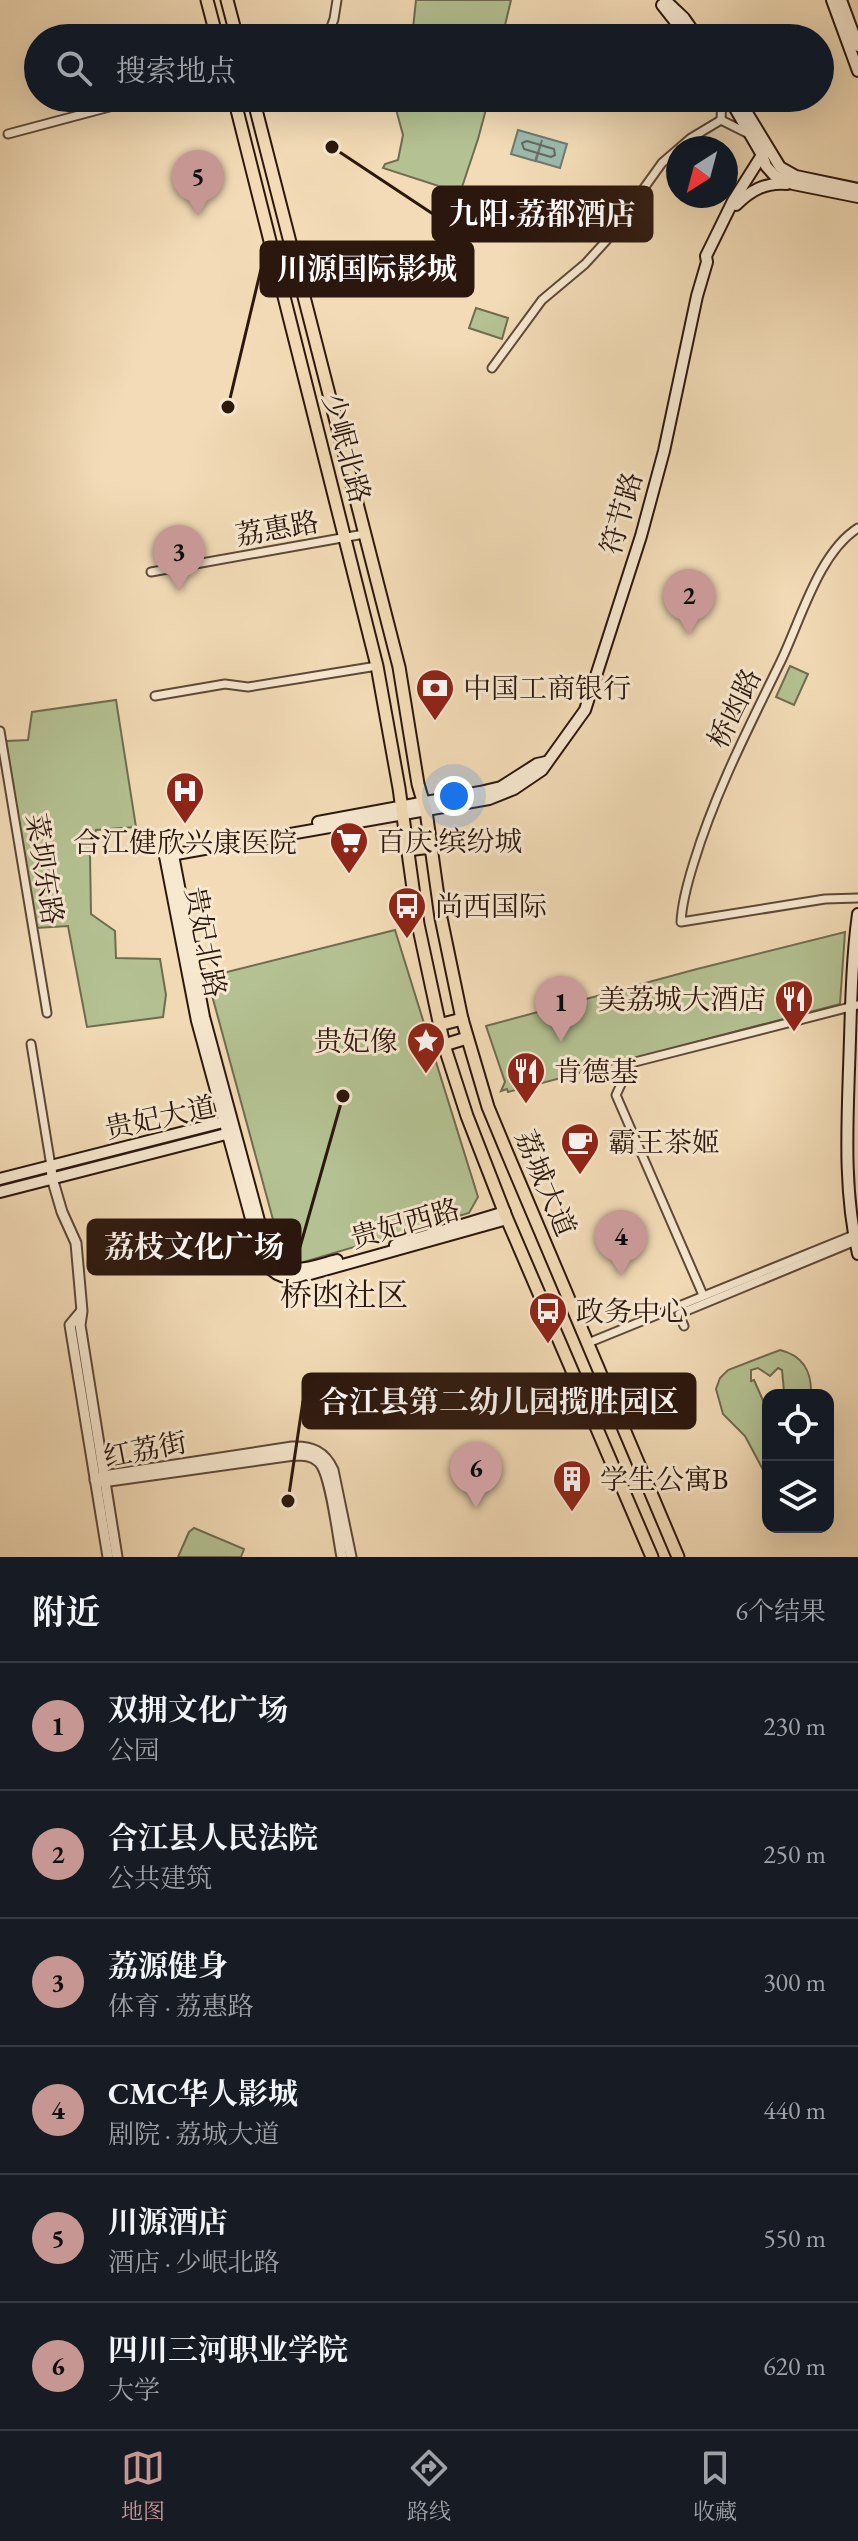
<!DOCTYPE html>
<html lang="zh">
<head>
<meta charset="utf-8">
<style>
	body { margin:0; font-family:"EB Garamond","Noto Serif SC",serif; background:#20242c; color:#f1f3f6 }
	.controls { position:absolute; right:24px; bottom:24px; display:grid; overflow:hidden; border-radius:16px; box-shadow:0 8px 32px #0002 }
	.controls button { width:72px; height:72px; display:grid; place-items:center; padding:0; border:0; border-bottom:2px solid #363941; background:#171b24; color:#f1f3f6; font:40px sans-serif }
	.compass { position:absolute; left:666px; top:136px; width:72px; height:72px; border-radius:50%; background:#171b24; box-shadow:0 8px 32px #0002; rotate:216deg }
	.you { position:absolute; left:454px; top:796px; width:28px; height:28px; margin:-20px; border:6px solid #fff; border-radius:50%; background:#1a73e8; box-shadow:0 0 0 12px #1a73e833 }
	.badge { display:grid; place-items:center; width:52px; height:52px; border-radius:50%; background:#c59692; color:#111; font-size:26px; font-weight:700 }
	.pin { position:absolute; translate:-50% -66px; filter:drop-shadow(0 2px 4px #0008) }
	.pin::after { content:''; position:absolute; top:42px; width:28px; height:24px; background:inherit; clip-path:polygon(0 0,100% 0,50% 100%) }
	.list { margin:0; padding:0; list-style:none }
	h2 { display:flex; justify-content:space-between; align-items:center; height:104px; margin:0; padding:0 32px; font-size:34px }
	h2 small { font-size:26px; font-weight:400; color:#9ea1a6 }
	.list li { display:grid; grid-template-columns:52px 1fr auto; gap:24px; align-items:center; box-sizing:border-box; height:128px; padding:0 32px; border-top:2px solid #363941 }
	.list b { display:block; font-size:30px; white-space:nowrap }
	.list p { margin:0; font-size:26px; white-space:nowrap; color:#9ea1a6 }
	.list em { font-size:26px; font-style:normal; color:#9ea1a6 }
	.icon { flex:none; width:44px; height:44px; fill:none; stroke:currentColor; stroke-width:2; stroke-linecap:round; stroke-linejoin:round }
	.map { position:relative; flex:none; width:858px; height:1557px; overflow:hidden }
	.search { position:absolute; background:#171b24; box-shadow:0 8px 32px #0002; left:24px; right:24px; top:24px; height:88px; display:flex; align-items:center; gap:20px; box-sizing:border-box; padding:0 28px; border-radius:44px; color:#9ea1a6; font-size:30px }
	.sheet { height:872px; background:#171b24 }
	nav { display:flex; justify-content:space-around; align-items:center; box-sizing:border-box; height:112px; border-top:2px solid #363941; background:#171b24; font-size:22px; color:#9ea1a6 }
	nav a { display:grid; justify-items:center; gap:4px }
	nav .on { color:#c59692 }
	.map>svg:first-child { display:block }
	.green { fill:#b4c192; stroke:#706c50; stroke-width:2 }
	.water { fill:#9bbbaf; stroke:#6f796f; stroke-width:2 }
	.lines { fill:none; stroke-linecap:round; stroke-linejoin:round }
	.shore { stroke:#64695e; stroke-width:2 }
	.minor-casing { stroke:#5e4838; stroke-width:11 }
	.tertiary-casing { stroke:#5e4838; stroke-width:13 }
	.secondary-casing { stroke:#2c170e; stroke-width:14 }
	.primary-casing { stroke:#2c170e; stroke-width:15 }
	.minor { stroke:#f7e8d0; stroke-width:7 }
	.tertiary { stroke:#f7e8d0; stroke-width:9 }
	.secondary { stroke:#f7e8d0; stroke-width:10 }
	.primary { stroke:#f2dbb6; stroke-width:11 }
	.labels { text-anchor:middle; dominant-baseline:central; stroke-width:6; stroke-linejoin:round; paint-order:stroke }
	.street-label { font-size:28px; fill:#2c170e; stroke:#f7e8d0 }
	.poi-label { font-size:28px; fill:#2c170e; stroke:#f7e8d0; text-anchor:start }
	.quarter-label { font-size:32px; fill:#2c170e; stroke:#f7e8d0 }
	.leader { fill:none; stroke:#2c170e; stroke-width:3 }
	.callout-dot { fill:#2c170e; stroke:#f7e8d0; stroke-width:3 }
	.callout { fill:#2c170e; stroke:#2c170e; stroke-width:3 }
	.callout-label { font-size:30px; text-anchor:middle; font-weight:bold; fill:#fff }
</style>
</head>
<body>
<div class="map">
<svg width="858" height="1557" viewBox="0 0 858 1557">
	<rect width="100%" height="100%" fill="#f2dbb6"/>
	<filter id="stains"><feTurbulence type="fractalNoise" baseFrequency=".0025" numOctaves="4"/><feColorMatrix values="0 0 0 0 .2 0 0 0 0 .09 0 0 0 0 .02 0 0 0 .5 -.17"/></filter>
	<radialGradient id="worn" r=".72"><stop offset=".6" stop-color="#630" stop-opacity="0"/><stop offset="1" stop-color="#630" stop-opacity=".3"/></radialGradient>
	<g class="green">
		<polygon points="416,0 511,0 502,38 412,38"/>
		<polygon points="393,98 489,98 478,139 460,193 383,168 385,164 398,160 403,135"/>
		<polygon points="476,308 508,318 502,339 469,328"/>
		<polygon points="790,666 808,674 794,705 776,697"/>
		<polygon points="116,700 136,827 96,830 90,854 91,914 115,931 116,958 160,959 166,995 163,1017 87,1027 68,926 36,928 6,741 28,740 32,712"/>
		<polygon points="395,930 478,1197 469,1213 297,1264 281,1249 207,977"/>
		<polygon points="845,932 840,1004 508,1092 507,1089 501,1091 505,1082 486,1026 697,969"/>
		<path d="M780 1350C804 1356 812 1372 811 1395H772L784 1392 782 1370 778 1368 770 1376 758 1368 751 1370V1381L754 1380 768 1412V1479L745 1436 723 1414 716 1389 720 1378 728 1370Z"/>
		<polygon points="194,1528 244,1549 241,1557 178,1557 189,1532"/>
	</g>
	<polygon class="water" points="518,130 567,144 560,168 536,161 542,140 535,161 511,154"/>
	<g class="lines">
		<polygon class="shore" points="527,141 554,149 555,155 551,157 524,149 522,143"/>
		<g class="minor-casing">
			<g id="minor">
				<polyline points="327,38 334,19 337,0"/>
				<polyline points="721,120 751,135"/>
				<polyline points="721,120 722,98"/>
				<polyline points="8,134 143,98"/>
				<polyline points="492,368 542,300 585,264 606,241 662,163 691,138 721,120"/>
				<path d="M858 528C818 553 800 623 779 665 748 729 715 793 694 862 688 881 682 901 681 922L825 899 858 898"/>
				<polyline points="151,572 364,534"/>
				<polyline points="155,696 225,684 248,687 377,666"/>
				<polyline points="0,731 47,1013"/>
				<polyline points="31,1044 51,1166"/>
				<polyline points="703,1295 616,1095 631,1063 858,1005"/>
				<polyline points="684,1326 679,1314 858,1240"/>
				<polyline points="588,1343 856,1234"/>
			</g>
		</g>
		<g class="tertiary-casing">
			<g id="tertiary">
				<polyline points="51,1166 52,1178 62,1212 76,1243 82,1311 80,1325 117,1557"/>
				<polyline points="80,1313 70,1325 108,1557"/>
				<path d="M95 1480 103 1476 292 1447C312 1446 325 1452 333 1470L351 1557"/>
				<path d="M102 1482 294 1455C303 1455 312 1455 319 1462 331 1473 338 1538 342 1557"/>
			</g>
		</g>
		<g class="secondary-casing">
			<g id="secondary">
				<polyline points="665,0 684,18 698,38"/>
				<polyline points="832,0 858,71"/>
				<polyline points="841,0 858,46"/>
				<polyline points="662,5 688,38"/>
				<polyline points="729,98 762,155 766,166 774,175 793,184 858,197"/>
				<polyline points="738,98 780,167 796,176 858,189"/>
				<path d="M736 205C751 190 766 182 787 184"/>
				<polyline points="318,822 480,792 501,787 537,764 546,762"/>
				<polyline points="166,852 165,856 197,1021 262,1259 266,1266 277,1274 284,1277 303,1276 507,1219"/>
				<path d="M170 852 173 855 204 1017 268 1254C282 1280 314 1266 337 1260"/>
				<polyline points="165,856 489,799 514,789 542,770 585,710 641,536 664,451 697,296 707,262 706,256 733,201 762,155 768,150"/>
				<path d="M858 914C851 965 851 1017 849 1069 847 1131 844 1192 858 1254"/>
				<polyline points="0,1179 223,1122 227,1124"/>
				<polyline points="0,1192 226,1134 229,1131"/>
				<polyline points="395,1245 505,1212"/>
			</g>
		</g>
		<g class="primary-casing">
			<g id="primary">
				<polyline points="207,0 217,38"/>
				<polyline points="227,0 237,38"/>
				<polyline points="234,98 377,666 399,788 418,924 444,1045 467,1116 507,1219 652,1557"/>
				<polyline points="253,98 399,667 418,784 426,811 441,918 462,1019 488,1107 505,1148 678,1557"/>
				<polyline points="407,850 431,847"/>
				<polyline points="439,1025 462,1019"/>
				<polyline points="444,1045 467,1038"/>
			</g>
		</g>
		<use href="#minor" class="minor"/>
		<use href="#tertiary" class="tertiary"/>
		<use href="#secondary" class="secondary"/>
		<use href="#primary" class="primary"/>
	</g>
	<defs>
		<g id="bank-pin" transform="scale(2)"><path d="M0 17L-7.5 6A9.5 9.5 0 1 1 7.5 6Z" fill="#8f2418" stroke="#f7e8d0"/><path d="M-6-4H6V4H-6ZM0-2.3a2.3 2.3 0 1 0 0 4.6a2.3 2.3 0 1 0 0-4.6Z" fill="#fff"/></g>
		<g id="hospital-pin" transform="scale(2)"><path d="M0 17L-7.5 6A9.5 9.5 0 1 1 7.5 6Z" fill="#8f2418" stroke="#f7e8d0"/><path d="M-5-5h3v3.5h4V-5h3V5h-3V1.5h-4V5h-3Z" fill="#fff"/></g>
		<g id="supermarket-pin" transform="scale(2)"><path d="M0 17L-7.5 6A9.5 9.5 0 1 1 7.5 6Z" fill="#8f2418" stroke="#f7e8d0"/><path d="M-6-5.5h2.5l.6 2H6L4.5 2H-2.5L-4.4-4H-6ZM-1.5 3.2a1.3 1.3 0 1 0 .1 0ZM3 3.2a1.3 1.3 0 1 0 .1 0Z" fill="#fff"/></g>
		<g id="bus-pin" transform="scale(2)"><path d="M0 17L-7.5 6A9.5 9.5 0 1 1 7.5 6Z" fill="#8f2418" stroke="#f7e8d0"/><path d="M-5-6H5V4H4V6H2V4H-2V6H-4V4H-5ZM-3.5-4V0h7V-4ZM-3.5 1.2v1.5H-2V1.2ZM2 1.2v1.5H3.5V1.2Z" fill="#fff"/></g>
		<g id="restaurant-pin" transform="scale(2)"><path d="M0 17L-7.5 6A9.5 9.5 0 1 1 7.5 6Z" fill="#8f2418" stroke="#f7e8d0"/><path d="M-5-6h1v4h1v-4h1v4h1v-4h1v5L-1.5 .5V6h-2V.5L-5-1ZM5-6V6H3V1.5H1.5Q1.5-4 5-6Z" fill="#fff"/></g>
		<g id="sight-pin" transform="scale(2)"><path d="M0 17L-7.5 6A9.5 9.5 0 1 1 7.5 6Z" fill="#8f2418" stroke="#f7e8d0"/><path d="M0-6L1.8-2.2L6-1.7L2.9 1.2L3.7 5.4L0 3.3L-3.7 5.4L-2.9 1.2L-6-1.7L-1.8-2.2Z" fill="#fff"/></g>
		<g id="cafe-pin" transform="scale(2)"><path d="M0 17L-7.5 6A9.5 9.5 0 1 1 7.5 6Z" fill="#8f2418" stroke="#f7e8d0"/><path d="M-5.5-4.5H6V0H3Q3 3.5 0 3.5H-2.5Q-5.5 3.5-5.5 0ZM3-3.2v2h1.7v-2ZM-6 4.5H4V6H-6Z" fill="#fff"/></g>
		<g id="building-pin" transform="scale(2)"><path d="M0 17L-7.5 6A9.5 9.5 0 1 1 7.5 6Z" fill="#8f2418" stroke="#f7e8d0"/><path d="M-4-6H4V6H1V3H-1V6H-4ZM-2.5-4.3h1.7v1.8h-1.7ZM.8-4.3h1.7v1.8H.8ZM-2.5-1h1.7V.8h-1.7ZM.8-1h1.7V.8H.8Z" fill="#fff"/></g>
	</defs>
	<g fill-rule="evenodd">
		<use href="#bank-pin" x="435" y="688"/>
		<use href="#hospital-pin" x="185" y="791"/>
		<use href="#supermarket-pin" x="349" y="841"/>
		<use href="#bus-pin" x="407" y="906"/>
		<use href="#restaurant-pin" x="794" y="999"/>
		<use href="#sight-pin" x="426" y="1041"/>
		<use href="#restaurant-pin" x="526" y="1071"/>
		<use href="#cafe-pin" x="580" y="1142"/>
		<use href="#bus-pin" x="548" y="1311"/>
		<use href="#building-pin" x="572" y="1479"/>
	</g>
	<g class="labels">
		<g class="street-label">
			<text transform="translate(347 448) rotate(75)">少岷北路</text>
			<text transform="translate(621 513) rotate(-74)">符节路</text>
			<text transform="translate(277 528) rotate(-10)">荔惠路</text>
			<text transform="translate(734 708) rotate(-64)">桥凼路</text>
			<text transform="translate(45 869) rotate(81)">菜坝东路</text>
			<text transform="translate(206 942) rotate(79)">贵妃北路</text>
			<text transform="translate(160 1117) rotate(-12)">贵妃大道</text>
			<text transform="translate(546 1183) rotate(67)">荔城大道</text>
			<text transform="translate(405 1223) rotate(-16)">贵妃西路</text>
			<text transform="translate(145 1449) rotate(-11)">红荔街</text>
		</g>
		<g class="poi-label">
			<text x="463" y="688">中国工商银行</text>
			<text x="377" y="841">百庆·缤纷城</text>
			<text x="185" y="842" text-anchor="middle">合江健欣兴康医院</text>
			<text x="435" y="906">尚西国际</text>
			<text x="766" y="999" text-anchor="end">美荔城大酒店</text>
			<text x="398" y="1041" text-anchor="end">贵妃像</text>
			<text x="554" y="1071">肯德基</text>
			<text x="608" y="1142">霸王茶姬</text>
			<text x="576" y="1311">政务中心</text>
			<text x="600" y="1479">学生公寓B</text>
		</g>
		<g class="quarter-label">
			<text x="344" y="1295">桥凼社区</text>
		</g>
	</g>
	<path class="leader" d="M332 147L433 214M228 407L261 269M343 1096L300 1247M288 1501L303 1401"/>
	<g class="callout-dot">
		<circle cx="332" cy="147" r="8"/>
		<circle cx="228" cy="407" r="8"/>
		<circle cx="343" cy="1096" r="8"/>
		<circle cx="288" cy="1501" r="8"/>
	</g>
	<g class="callout">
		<rect x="433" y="187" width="219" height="54" rx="8"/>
		<rect x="261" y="242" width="212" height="54" rx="8"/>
		<rect x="88" y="1220" width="212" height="54" rx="8"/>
		<rect x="303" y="1374" width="392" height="54" rx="8"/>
	</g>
	<g class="callout-label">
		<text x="542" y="224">九阳·荔都酒店</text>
		<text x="367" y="279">川源国际影城</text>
		<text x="194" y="1257">荔枝文化广场</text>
		<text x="499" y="1412">合江县第二幼儿园揽胜园区</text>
	</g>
	<rect width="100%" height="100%" filter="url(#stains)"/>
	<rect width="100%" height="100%" fill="url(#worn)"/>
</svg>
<div class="controls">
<button><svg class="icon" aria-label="locate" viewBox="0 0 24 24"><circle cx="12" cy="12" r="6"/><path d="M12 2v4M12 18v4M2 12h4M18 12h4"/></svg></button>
<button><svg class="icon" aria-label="layers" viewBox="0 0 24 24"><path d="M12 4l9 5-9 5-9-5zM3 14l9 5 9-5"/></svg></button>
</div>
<svg class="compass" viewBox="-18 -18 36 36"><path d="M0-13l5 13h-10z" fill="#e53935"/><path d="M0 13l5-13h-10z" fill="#9ea1a6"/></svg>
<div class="you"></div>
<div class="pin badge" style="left:561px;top:1042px">1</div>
<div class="pin badge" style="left:689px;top:635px">2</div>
<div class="pin badge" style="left:179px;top:591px">3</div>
<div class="pin badge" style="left:621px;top:1276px">4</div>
<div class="pin badge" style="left:198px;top:216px">5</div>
<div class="pin badge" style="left:476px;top:1508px">6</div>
<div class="search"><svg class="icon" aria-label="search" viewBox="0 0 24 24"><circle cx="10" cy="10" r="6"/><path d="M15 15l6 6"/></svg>搜索地点</div>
</div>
<section class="sheet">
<h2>附近<small>6个结果</small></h2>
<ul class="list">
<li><span class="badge">1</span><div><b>双拥文化广场</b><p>公园</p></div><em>230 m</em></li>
<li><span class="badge">2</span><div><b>合江县人民法院</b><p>公共建筑</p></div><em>250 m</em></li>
<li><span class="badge">3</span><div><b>荔源健身</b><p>体育 · 荔惠路</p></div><em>300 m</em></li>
<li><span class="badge">4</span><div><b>CMC华人影城</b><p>剧院 · 荔城大道</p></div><em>440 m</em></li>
<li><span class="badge">5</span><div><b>川源酒店</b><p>酒店 · 少岷北路</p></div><em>550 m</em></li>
<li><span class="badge">6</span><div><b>四川三河职业学院</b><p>大学</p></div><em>620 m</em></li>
</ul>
</section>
<nav>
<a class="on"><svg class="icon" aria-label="map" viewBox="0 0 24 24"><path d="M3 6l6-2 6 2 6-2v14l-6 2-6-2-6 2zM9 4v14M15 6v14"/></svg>地图</a>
<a><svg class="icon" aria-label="directions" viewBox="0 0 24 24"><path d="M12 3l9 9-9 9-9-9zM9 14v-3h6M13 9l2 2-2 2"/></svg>路线</a>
<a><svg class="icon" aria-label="saved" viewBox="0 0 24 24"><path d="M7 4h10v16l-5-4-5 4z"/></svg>收藏</a>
</nav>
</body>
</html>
